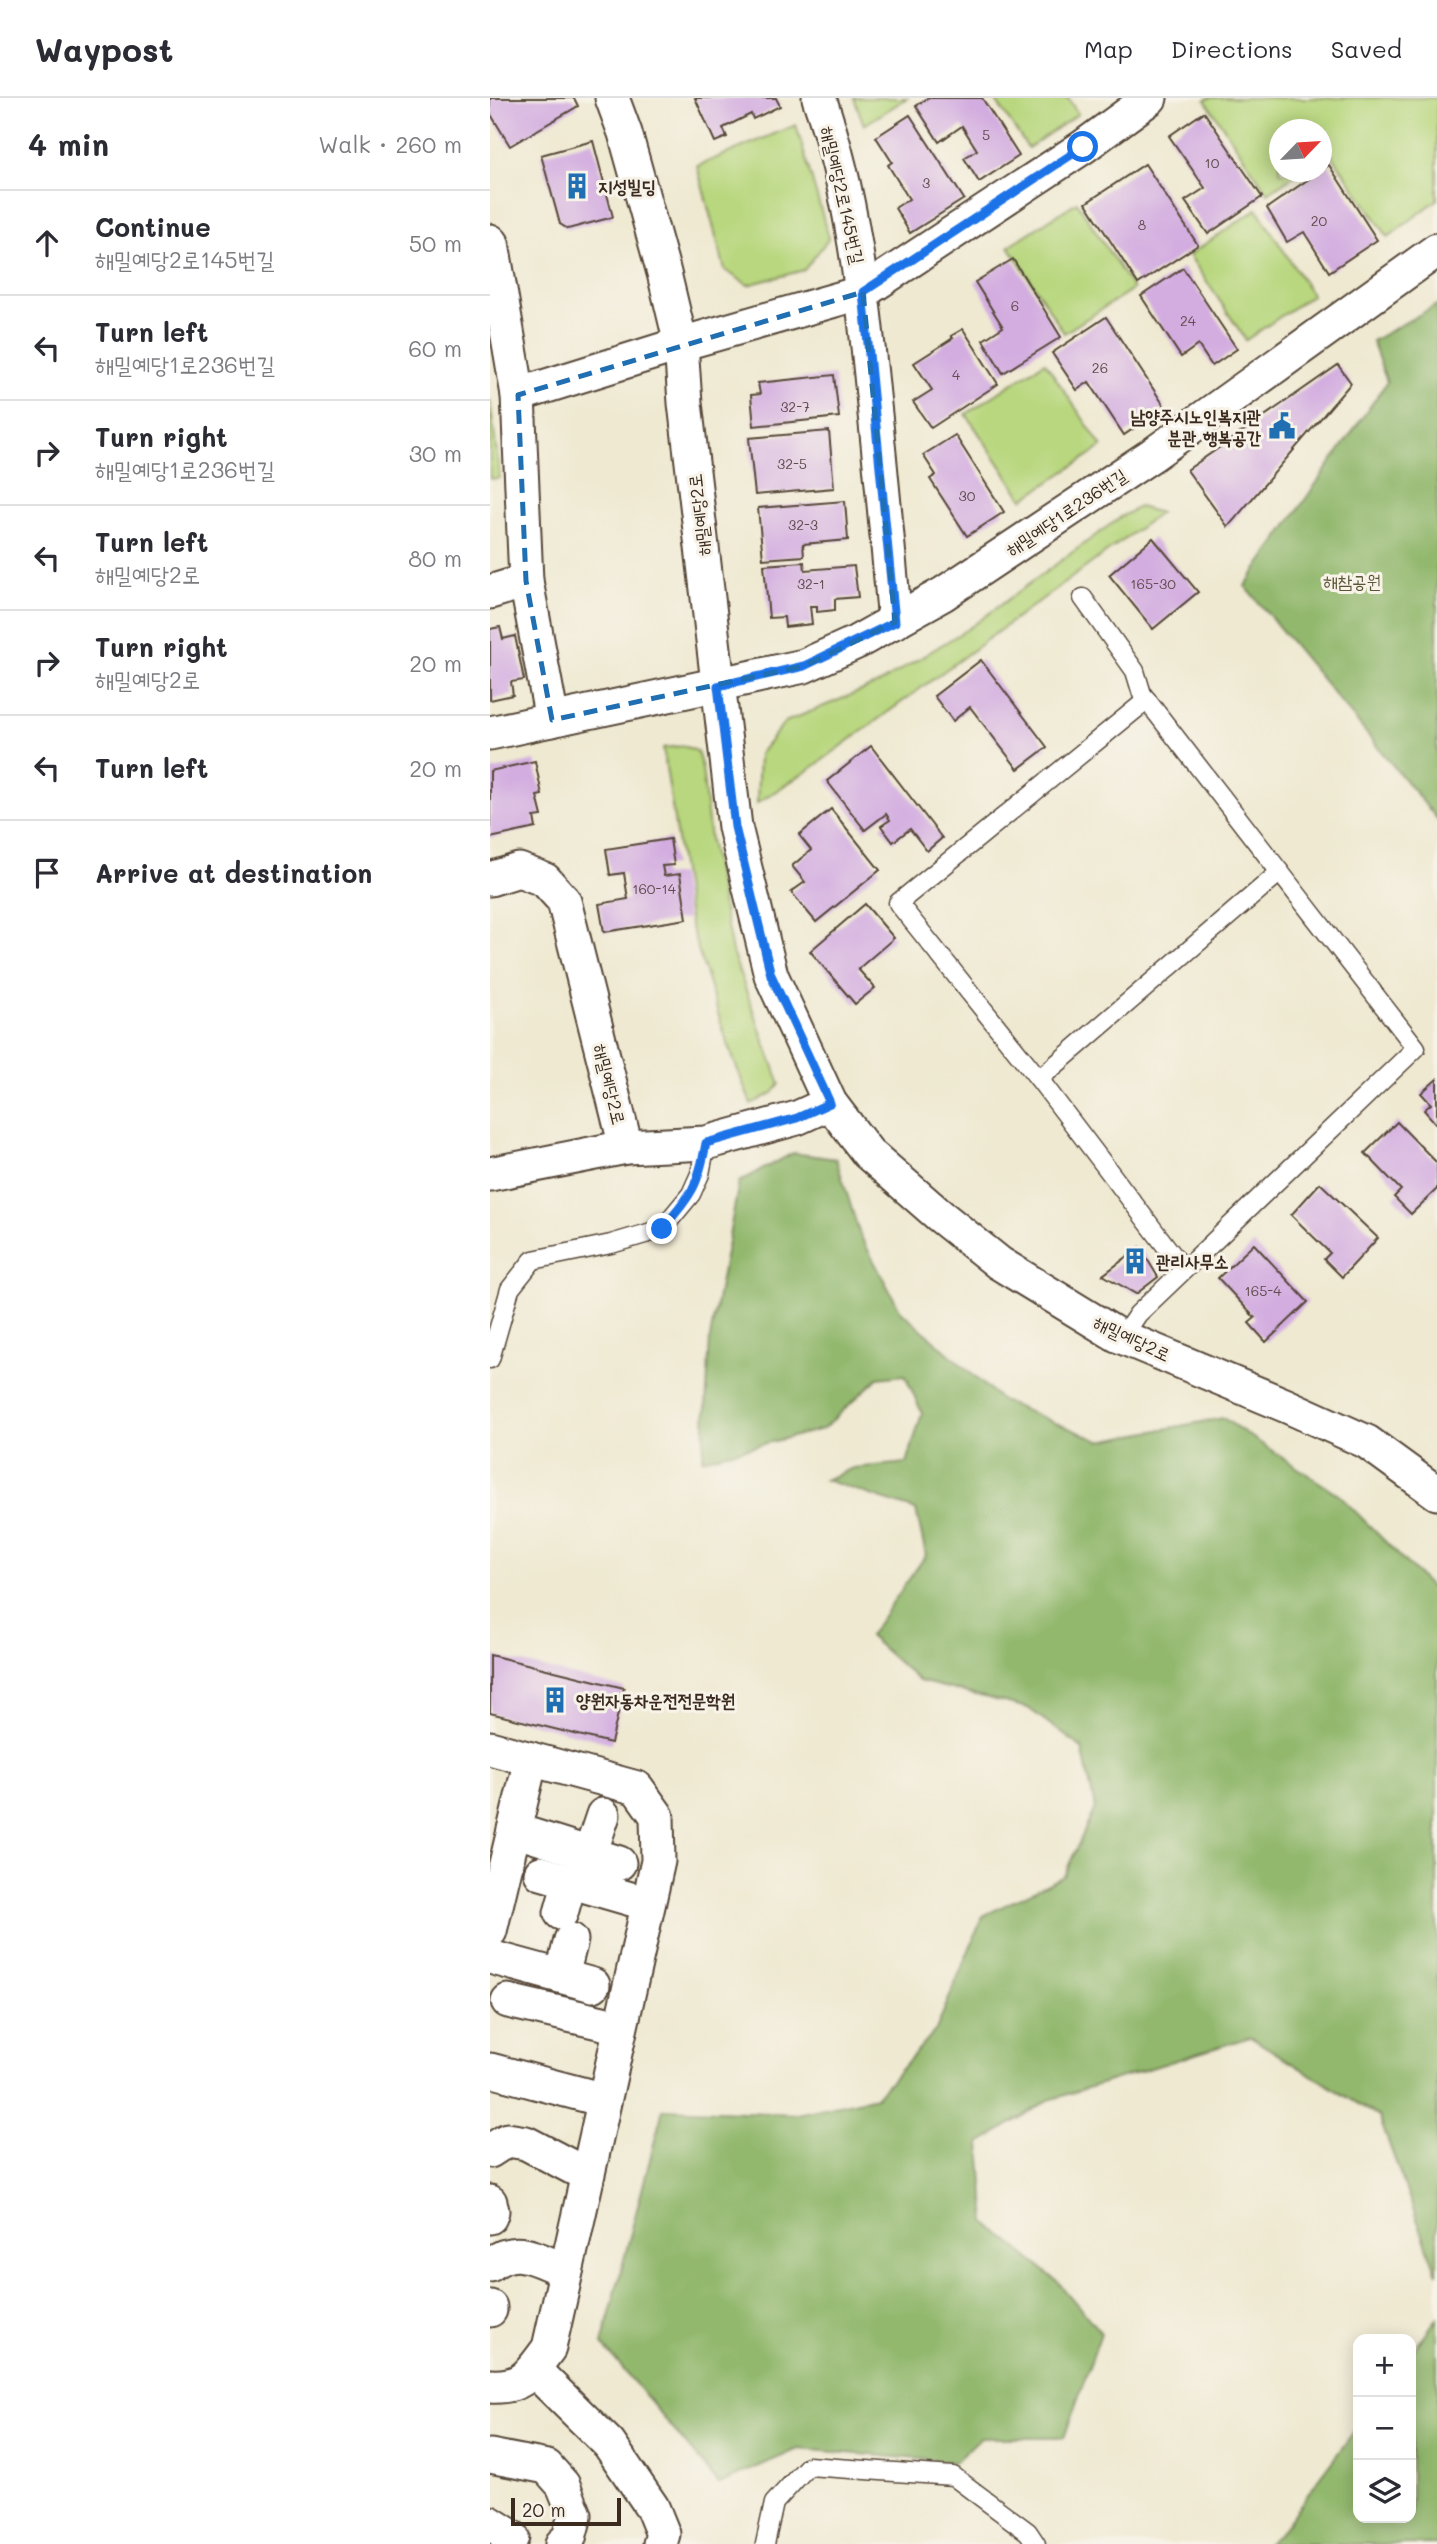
<!DOCTYPE html>
<html lang="en">
<head>
<meta charset="utf-8">
<style>
	body { margin:0; font-family:Mali,"Poor Story",sans-serif; background:#f2f2f3; color:#2b2b33 }
	.controls { position:absolute; right:21px; bottom:21px; display:grid; overflow:hidden; border-radius:14px; box-shadow:0 4px 18px #0003 }
	.controls button { width:63px; height:63px; display:grid; place-items:center; padding:0; border:0; border-bottom:2px solid #e1e1e2; background:#fff; color:#2b2b33; font:35px sans-serif }
	.compass { position:absolute; left:779px; top:21px; width:63px; height:63px; border-radius:50%; background:#fff; box-shadow:0 4px 18px #0003; rotate:65deg }
	.scale { position:absolute; left:21px; bottom:18px; width:110px; box-sizing:border-box; padding-left:7px; border:4px solid #3b2a1e; border-top:0; font-size:19px; line-height:24px; white-space:nowrap; color:#3b2a1e; -webkit-text-stroke:5px #f7f3e8; paint-order:stroke }
	.stop { position:absolute; width:21px; height:21px; margin:-16px; border:5px solid #1a73e8; border-radius:50%; background:#fff }
	.stop.end { background:#1a73e8; border-color:#fff; box-shadow:0 2px 7px #0008 }
	.list { margin:0; padding:0; list-style:none }
	h2 { display:flex; justify-content:space-between; align-items:center; height:91px; margin:0; padding:0 28px; font-size:30px }
	h2 small { font-size:23px; font-weight:400; color:#7c7c81 }
	.list li { display:grid; grid-template-columns:46px 1fr auto; gap:21px; align-items:center; box-sizing:border-box; height:105px; padding:0 28px; border-top:2px solid #e1e1e2 }
	.list b { display:block; font-size:26px; white-space:nowrap }
	.list p { margin:0; font-size:23px; white-space:nowrap; color:#7c7c81 }
	.list em { font-size:23px; font-style:normal; color:#7c7c81 }
	.icon { flex:none; width:38px; height:38px; fill:none; stroke:currentColor; stroke-width:2; stroke-linecap:round; stroke-linejoin:round }
	.map { position:relative; flex:none; width:947px; height:2446px; overflow:hidden }
	header { display:flex; align-items:center; gap:42px; box-sizing:border-box; height:98px; padding:0 35px; background:#fff; border-bottom:2px solid #e1e1e2 }
	header strong { font-size:33px }
	nav { display:flex; gap:38px; margin-inline-start:auto; font-size:24px }
	main { display:flex }
	aside { flex:1; background:#fff }
	.map>svg:first-child { display:block }
	.green { fill:#b8d77e; stroke:#7a804e; stroke-width:2 }
	.forest { fill:#92b86d; stroke:#667146; stroke-width:2 }
	.building { fill:#d3ade0 }
	.lines { fill:none; stroke-linecap:round; stroke-linejoin:round }
	.lane-casing { stroke:#564739; stroke-width:21 }
	.street-casing { stroke:#564739; stroke-width:37 }
	.lane { stroke:#fff; stroke-width:18 }
	.street { stroke:#fff; stroke-width:33 }
	.route { stroke:#1a73e8; stroke-width:9 }
	.marked { fill:none; stroke:#1f6fb2; stroke-width:5; stroke-dasharray:14 9; stroke-linejoin:round }
	.labels { text-anchor:middle; dominant-baseline:central; stroke-width:6; stroke-linejoin:round; paint-order:stroke }
	.number-label { font-size:14px; fill:#614b4e }
	.poi-label { font-size:18px; font-weight:bold; fill:#3b2a1e; stroke:#f7f3e8; text-anchor:start }
	.street-label { font-size:18px; fill:#3b2a1e; stroke:#f7f3e8 }
	.park-label { font-size:18px; fill:#5a5536; stroke:#f7f3e8 }
</style>
</head>
<body>
<header>
<strong>Waypost</strong>
<nav><a>Map</a><a>Directions</a><a>Saved</a></nav>
</header>
<main>
<aside>
<h2>4 min<small>Walk · 260 m</small></h2>
<ul class="list">
<li><svg class="icon" aria-label="ahead" viewBox="0 0 24 24"><path d="M12 20V5M6 11l6-6 6 6"/></svg><div><b>Continue</b><p>해밀예당2로145번길</p></div><em>50 m</em></li>
<li><svg class="icon" aria-label="left" viewBox="0 0 24 24"><path d="M17 20v-9H6M10 6l-5 5 5 5"/></svg><div><b>Turn left</b><p>해밀예당1로236번길</p></div><em>60 m</em></li>
<li><svg class="icon" aria-label="right" viewBox="0 0 24 24"><path d="M7 20v-9h11M14 6l5 5-5 5"/></svg><div><b>Turn right</b><p>해밀예당1로236번길</p></div><em>30 m</em></li>
<li><svg class="icon" aria-label="left" viewBox="0 0 24 24"><path d="M17 20v-9H6M10 6l-5 5 5 5"/></svg><div><b>Turn left</b><p>해밀예당2로</p></div><em>80 m</em></li>
<li><svg class="icon" aria-label="right" viewBox="0 0 24 24"><path d="M7 20v-9h11M14 6l5 5-5 5"/></svg><div><b>Turn right</b><p>해밀예당2로</p></div><em>20 m</em></li>
<li><svg class="icon" aria-label="left" viewBox="0 0 24 24"><path d="M17 20v-9H6M10 6l-5 5 5 5"/></svg><div><b>Turn left</b></div><em>20 m</em></li>
<li><svg class="icon" aria-label="arrive" viewBox="0 0 24 24"><path d="M6 21V4h12l-3 4 3 4H6"/></svg><div><b>Arrive at destination</b></div></li>
</ul>
</aside>
<div class="map">
<svg width="947" height="2446" viewBox="0 0 947 2446">
	<rect width="100%" height="100%" fill="#f7f3e8"/>
	<filter id="ink" filterUnits="userSpaceOnUse"><feTurbulence type="fractalNoise" baseFrequency=".0143" numOctaves="2"/><feDisplacementMap in="SourceGraphic" scale="14" xChannelSelector="R" yChannelSelector="G"/><feConvolveMatrix kernelMatrix="1 2 1 2 8 2 1 2 1" color-interpolation-filters="sRGB"/></filter>
	<filter id="wash" filterUnits="userSpaceOnUse"><feTurbulence type="fractalNoise" baseFrequency=".00686" numOctaves="4" result="noise"/><feDisplacementMap in="SourceGraphic" scale="28" xChannelSelector="R" yChannelSelector="G"/><feGaussianBlur stdDeviation="1.57" result="paint"/><feColorMatrix in="noise" values="0 0 0 0 0 0 0 0 0 0 0 0 0 0 0 0 0 1.4 0 .05"/><feComposite in="paint" operator="in"/></filter>
	<g filter="url(#wash)">
		<rect width="100%" height="100%" fill="#efe9d1"/>
		<g class="green">
			<polygon points="364,0 417,0 374,27"/>
			<polygon points="504,0 578,0 588,16 538,50"/>
			<polygon points="719,0 947,0 947,102 898,139 839,53 832,58 832,32 790,32 790,74 809,74 778,95 715,2"/>
			<polygon points="306,27 339,140 314,172 258,187 235,172 207,68"/>
			<polygon points="587,104 643,191 574,235 519,148"/>
			<polygon points="767,111 822,197 756,242 699,157"/>
			<polygon points="555,264 612,349 533,401 476,316"/>
			<polygon points="0,302 10,380 0,381"/>
			<polygon points="649,409 670,415 319,672 267,705 269,656 295,624 388,586 479,530 632,418"/>
			<polygon points="193,648 207,653 212,670 220,742 242,854 290,986 283,995 261,1006 237,944 200,826 173,650"/>
		</g>
		<g class="forest">
			<polygon points="947,207 947,721 755,488 897,284 882,243"/>
			<polygon points="303,1055 346,1061 370,1137 410,1212 512,1303 610,1343 733,1320 850,1398 947,1496 947,2175 889,2019 760,1939 559,2002 490,2045 496,2125 568,2184 611,2235 574,2340 490,2340 465,2364 308,2351 229,2386 112,2246 173,2011 307,2016 386,1999 446,1932 493,1818 574,1778 605,1710 592,1650 538,1610 429,1583 379,1538 436,1457 426,1412 335,1382 363,1370 417,1365 432,1315 415,1277 388,1280 333,1331 213,1361 220,1240 249,1084"/>
			<polygon points="947,2220 947,2446 775,2446 788,2437 868,2328 868,2420 921,2420 921,2256"/>
		</g>
		<g id="blocks">
			<g class="building">
				<polygon points="0,0 84,0 88,8 20,48 0,15"/>
				<polygon points="205,0 286,0 290,8 263,21 261,16 233,30 237,39 225,44"/>
				<polygon points="438,0 492,0 529,58 489,84 474,60 487,52 472,28 449,44 426,8"/>
				<polygon points="714,14 772,99 718,136 695,103 715,90 679,38"/>
				<polygon points="420,17 474,101 420,135 405,110 419,101 398,67 402,64 386,39"/>
				<polygon points="103,43 123,119 78,131 70,126 51,57"/>
				<polygon points="655,66 708,147 648,186 596,105"/>
				<polygon points="839,67 887,142 839,174 814,134 797,144 777,110"/>
				<polygon points="523,161 571,239 513,275 493,242 513,229 485,184"/>
				<polygon points="693,170 747,251 722,268 708,247 691,259 651,198"/>
				<polygon points="616,219 675,309 634,337 599,284 587,292 562,255"/>
				<polygon points="473,231 508,286 441,330 423,304 442,292 424,265 463,240 461,238"/>
				<polygon points="848,267 861,285 738,429 697,372"/>
				<polygon points="344,277 349,319 264,328 261,297 270,296 268,285"/>
				<polygon points="339,333 344,390 265,397 259,340"/>
				<polygon points="465,337 514,414 477,438 440,381 446,377 433,357"/>
				<polygon points="355,403 358,442 313,446 314,458 273,461 268,410"/>
				<polygon points="663,440 708,494 663,531 619,477"/>
				<polygon points="314,464 315,472 364,468 368,499 345,501 345,512 327,514 327,508 320,508 322,526 295,529 294,519 279,520 274,467"/>
				<polygon points="10,529 13,541 25,538 34,582 21,584 23,597 0,602 0,531"/>
				<polygon points="491,562 557,649 528,671 480,609 463,623 444,598"/>
				<polygon points="381,648 452,740 437,753 420,731 403,744 391,728 400,722 396,716 375,732 337,683"/>
				<polygon points="45,663 52,697 47,698 52,718 44,719 46,730 0,740 0,673"/>
				<polygon points="341,711 390,772 326,824 301,794 315,784 302,768 321,752 309,737"/>
				<polygon points="180,741 184,767 172,768 174,778 190,776 197,821 114,834 109,806 138,801 134,775 120,777 116,751"/>
				<polygon points="375,806 404,840 368,871 385,890 365,906 320,853"/>
				<polygon points="947,981 947,1027 934,1012 941,1006 931,995"/>
				<polygon points="907,1024 947,1065 947,1091 921,1116 904,1099 911,1092 875,1055"/>
				<polygon points="830,1085 888,1140 852,1179 834,1161 840,1155 801,1117"/>
				<polygon points="764,1146 818,1204 776,1244 759,1225 765,1220 728,1180"/>
				<polygon points="650,1149 668,1179 646,1196 613,1177"/>
				<polygon points="0,1557 134,1590 121,1645 0,1615"/>
			</g>
		</g>
	</g>
	<g filter="url(#ink)">
		<use href="#blocks" fill-opacity="0" stroke="#564739" stroke-width="2"/>
		<g class="lines">
			<g class="lane-casing">
				<g id="lane">
					<polyline points="593,500 645,573 652,596 926,950 648,1216 633,1238"/>
					<polyline points="657,602 408,805 549,981 694,1172"/>
					<polyline points="549,981 790,774"/>
					<polyline points="0,1261 20,1191 43,1162 121,1146 172,1131 201,1096 210,1076 216,1045"/>
					<polyline points="275,2446 284,2405 318,2368 463,2378 538,2434 546,2446"/>
				</g>
			</g>
			<g class="street-casing">
				<g id="street">
					<polyline points="122,0 135,35 174,175 191,246 195,305 245,729 281,877 340,1005 378,1055 449,1117 509,1165 627,1237 797,1308 877,1344 947,1395"/>
					<path d="M329 0C363 96 373 196 383 297 391 372 398 448 405 524"/>
					<polyline points="0,143 2,145 28,297 191,246 373,194 593,49 660,0"/>
					<polyline points="28,297 36,483 62,622"/>
					<polyline points="0,494 36,483"/>
					<polyline points="0,635 314,568 367,544 453,496 662,357 947,152"/>
					<polyline points="0,781 29,772 55,782 74,803 136,1049"/>
					<polyline points="0,1076 136,1049 216,1045 307,1020 340,1005"/>
					<path d="M0 1650 147 1690 167 1718 168 1763 59 2250C40 2275 34 2290 0 2288"/>
					<polyline points="24,1732 129,1765"/>
					<polyline points="100,1756 113,1717"/>
					<polyline points="51,1775 158,1806"/>
					<polyline points="71,1815 80,1783"/>
					<polyline points="0,1833 41,1661"/>
					<polyline points="0,1859 103,1887"/>
					<polyline points="72,1878 81,1842"/>
					<polyline points="18,1903 130,1929"/>
					<polyline points="0,1972 114,2002"/>
					<polyline points="0,2053 17,2042 36,2045 97,2077"/>
					<polyline points="0,2104 2,2113 0,2119"/>
					<path d="M0 2167C26 2145 48 2162 76 2173"/>
					<polyline points="0,2209 0,2212"/>
					<polyline points="43,2271 119,2346 162,2409 173,2436 170,2446"/>
					<polyline points="0,2358 57,2369 73,2387 85,2417 79,2440 72,2446"/>
					<polyline points="0,2425 22,2439 18,2446"/>
				</g>
			</g>
			<use href="#lane" class="lane"/>
			<use href="#street" class="street"/>
		</g>
	</g>
	<g class="lines" filter="url(#ink)">
		<path class="route" d="M172 1131C201 1097 208 1090 216 1045L307 1020 340 1005 281 877 245 729 228 588 314 568 405 524 373 194 593 49"/>
	</g>
	<path class="marked" d="M373 194 405 524 314 568 62 622 36 483 28 297Z"/>
	<defs>
		<g id="building-bare" transform="scale(2.1)"><path d="M-4-6H4V6H1V3H-1V6H-4ZM-2.5-4.3h1.7v1.8h-1.7ZM.8-4.3h1.7v1.8H.8ZM-2.5-1h1.7V.8h-1.7ZM.8-1h1.7V.8H.8Z" fill="#1f6fb2" stroke="#f7f3e8" stroke-width="2.5" paint-order="stroke"/></g>
		<g id="civic-bare" transform="scale(2.1)"><path d="M-.6-6.5H3V-4.5H.6V-3L4-1V1h2V6H-6V1h2V-1L-.6-3ZM-1.2 2.5V6h2.4V2.5Z" fill="#1f6fb2" stroke="#f7f3e8" stroke-width="2.5" paint-order="stroke"/></g>
	</defs>
	<g fill-rule="evenodd">
		<use href="#building-bare" x="87" y="88"/>
		<use href="#civic-bare" x="792" y="328"/>
		<use href="#building-bare" x="645" y="1163"/>
		<use href="#building-bare" x="65" y="1602"/>
	</g>
	<g class="labels">
		<g class="number-label">
			<text x="496" y="36">5</text>
			<text x="722" y="64">10</text>
			<text x="436" y="84">3</text>
			<text x="829" y="122">20</text>
			<text x="652" y="126">8</text>
			<text x="525" y="207">6</text>
			<text x="698" y="222">24</text>
			<text x="610" y="269">26</text>
			<text x="466" y="276">4</text>
			<text x="305" y="308">32-7</text>
			<text x="302" y="365">32-5</text>
			<text x="477" y="397">30</text>
			<text x="313" y="426">32-3</text>
			<text x="321" y="485">32-1</text>
			<text x="663" y="485">165-30</text>
			<text x="164" y="790">160-14</text>
			<text x="773" y="1192">165-4</text>
		</g>
		<g class="poi-label">
			<text x="108" y="88">지성빌딩</text>
			<text x="771" y="318" text-anchor="end">남양주시노인복지관<tspan x="771" dy="21">분관 행복공간</tspan></text>
			<text x="666" y="1163">관리사무소</text>
			<text x="86" y="1602">양원자동차운전전문학원</text>
		</g>
		<g class="street-label">
			<text transform="translate(353 97) rotate(77)">해밀예당2로145번길</text>
			<text transform="translate(576 414) rotate(-34)">해밀예당1로236번길</text>
			<text transform="translate(209 417) rotate(-97)">해밀예당2로</text>
			<text transform="translate(120 986) rotate(76)">해밀예당2로</text>
			<text transform="translate(642 1240) rotate(25)">해밀예당2로</text>
		</g>
		<g class="park-label">
			<text x="862" y="483">해참공원</text>
		</g>
	</g>
</svg>
<div class="controls">
<button>+</button>
<button>−</button>
<button><svg class="icon" aria-label="layers" viewBox="0 0 24 24"><path d="M12 4l9 5-9 5-9-5zM3 14l9 5 9-5"/></svg></button>
</div>
<svg class="compass" viewBox="-18 -18 36 36"><path d="M0-13l5 13h-10z" fill="#e53935"/><path d="M0 13l5-13h-10z" fill="#7c7c81"/></svg>
<div class="scale">20 m</div>
<div class="stop" style="left:593px;top:49px"></div>
<div class="stop end" style="left:172px;top:1131px"></div>
</div>
</main>
</body>
</html>
